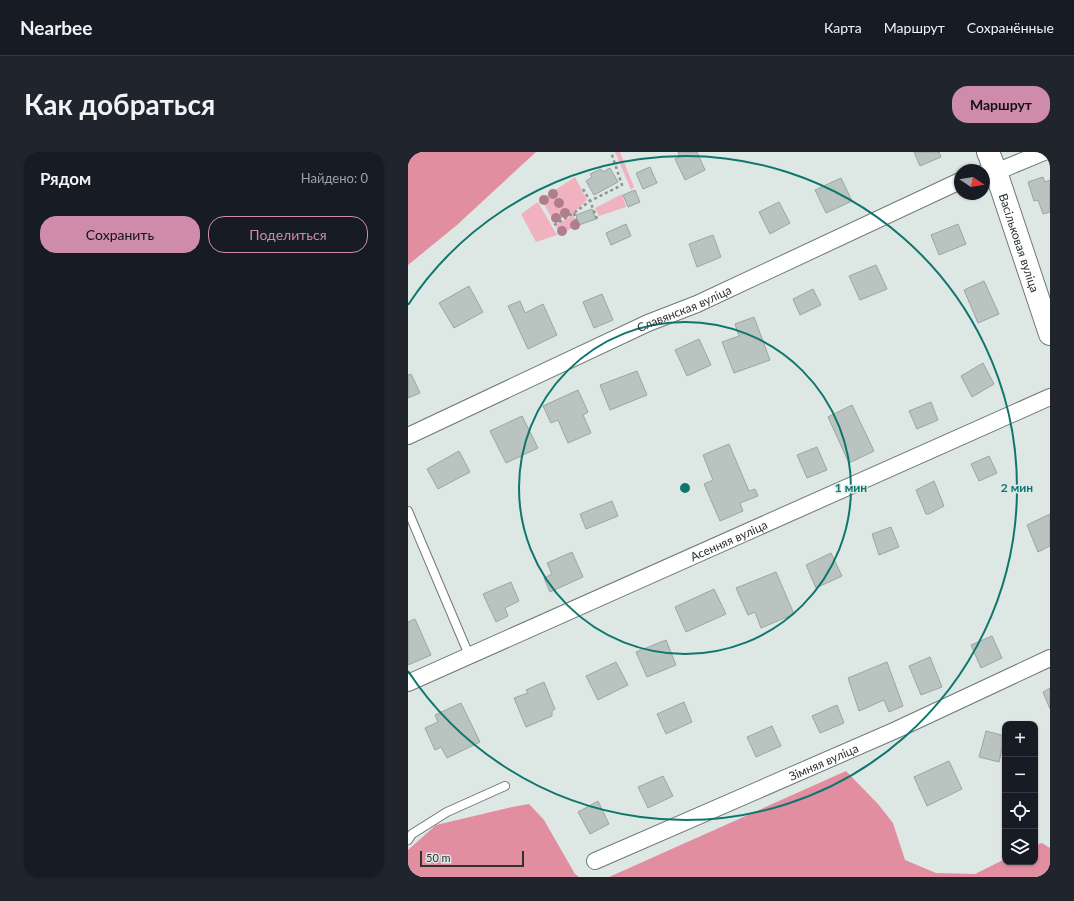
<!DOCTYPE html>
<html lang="ru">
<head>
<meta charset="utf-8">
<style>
	body { margin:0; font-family:Lato,sans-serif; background:#20242c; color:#f1f3f6 }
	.controls { position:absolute; right:12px; bottom:12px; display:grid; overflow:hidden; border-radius:8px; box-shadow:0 1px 3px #0004 }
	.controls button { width:36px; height:36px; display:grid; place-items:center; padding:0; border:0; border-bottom:1px solid #363941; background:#171b24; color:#f1f3f6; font:20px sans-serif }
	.compass { position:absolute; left:546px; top:12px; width:36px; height:36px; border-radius:50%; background:#171b24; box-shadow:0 1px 3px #0004; rotate:102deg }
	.scale { position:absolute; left:12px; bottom:10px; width:104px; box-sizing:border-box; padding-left:4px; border:2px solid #2d3130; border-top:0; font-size:11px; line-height:14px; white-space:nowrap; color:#2d3130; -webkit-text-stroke:3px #dde8e5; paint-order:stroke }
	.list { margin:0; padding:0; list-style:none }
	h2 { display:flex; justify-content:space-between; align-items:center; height:52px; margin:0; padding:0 16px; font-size:17px }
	h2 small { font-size:13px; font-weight:400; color:#9ea1a6 }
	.actions { display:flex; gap:8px; padding:12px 16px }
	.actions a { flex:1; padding:9px 0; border:1px solid #ce8caa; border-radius:16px; text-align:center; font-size:14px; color:#ce8caa }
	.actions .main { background:#ce8caa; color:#111 }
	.icon { flex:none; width:22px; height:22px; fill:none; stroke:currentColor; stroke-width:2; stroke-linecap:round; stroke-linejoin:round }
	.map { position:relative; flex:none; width:642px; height:725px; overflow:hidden; border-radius:16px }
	header { display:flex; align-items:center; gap:24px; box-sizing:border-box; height:56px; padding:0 20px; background:#171b24; border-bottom:1px solid #363941 }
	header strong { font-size:19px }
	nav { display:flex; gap:22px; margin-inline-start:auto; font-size:14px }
	.intro { display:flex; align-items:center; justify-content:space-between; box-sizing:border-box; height:96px; padding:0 24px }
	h1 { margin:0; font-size:28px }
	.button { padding:10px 18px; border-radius:16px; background:#ce8caa; color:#111; font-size:14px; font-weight:700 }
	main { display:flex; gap:24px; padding:0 24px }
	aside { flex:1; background:#171b24; border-radius:16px; box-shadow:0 1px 3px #0004 }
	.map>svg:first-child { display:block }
	.green { fill:#f1b2bf }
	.forest { fill:#e28ea1 }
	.building { fill:#b9c4c1; stroke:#9ba5a3 }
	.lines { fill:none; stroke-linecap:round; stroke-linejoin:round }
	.lane-casing { stroke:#6e7876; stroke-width:10 }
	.street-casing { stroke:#6e7876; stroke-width:18 }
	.secondary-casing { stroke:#6e7876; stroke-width:24 }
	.path { stroke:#8c9492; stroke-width:2.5; stroke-dasharray:3 3; stroke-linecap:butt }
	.lane { stroke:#fff; stroke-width:8 }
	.street { stroke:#fff; stroke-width:16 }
	.secondary { stroke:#fff; stroke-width:22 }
	.tree { fill:#af7e8e }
	.ring { fill:none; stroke:#0f766e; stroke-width:2 }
	.labels { text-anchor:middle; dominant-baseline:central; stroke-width:3; stroke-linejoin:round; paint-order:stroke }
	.street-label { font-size:12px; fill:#2d3130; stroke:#dde8e5 }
	.centre { fill:#0f766e; stroke:#dde8e5; stroke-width:2 }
	.ring-label { font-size:12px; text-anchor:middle; font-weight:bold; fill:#0f766e; stroke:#dde8e5; stroke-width:3; stroke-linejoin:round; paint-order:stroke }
</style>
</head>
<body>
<header>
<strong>Nearbee</strong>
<nav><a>Карта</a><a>Маршрут</a><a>Сохранённые</a></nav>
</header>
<div class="intro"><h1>Как добраться</h1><a class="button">Маршрут</a></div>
<main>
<aside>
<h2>Рядом<small>Найдено: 0</small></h2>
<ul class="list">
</ul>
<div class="actions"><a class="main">Сохранить</a><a>Поделиться</a></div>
</aside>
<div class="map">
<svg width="642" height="725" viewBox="0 0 642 725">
	<rect width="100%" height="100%" fill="#dde8e5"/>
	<g class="green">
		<polygon points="207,0 212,0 226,35 223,38"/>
		<polygon points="167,25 179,48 166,61 146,70 133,47"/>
		<polygon points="214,42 218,55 191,64 187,56"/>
		<polygon points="130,50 149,83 128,90 113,62"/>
		<polygon points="166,63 169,74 152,82 147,73"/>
	</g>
	<g class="forest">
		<polygon points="0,0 128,0 49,73 0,113"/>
		<polygon points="438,619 470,652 485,671 497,708 528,721 567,722 597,707 597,710 627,710 627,693 634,691 642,696 642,725 201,725"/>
		<polygon points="121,652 136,668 167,722 171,725 0,725 0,698 28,673 104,655"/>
	</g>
	<g class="building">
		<polygon points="270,0 289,0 297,18 277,28 267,7 272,5"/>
		<polygon points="506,0 531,0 533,5 512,14"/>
		<polygon points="242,15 249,31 235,37 228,21"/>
		<polygon points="202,16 210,30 186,43 178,29 184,25 182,22 193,17 195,20"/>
		<polygon points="635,25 637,30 642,28 642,60 635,62 630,48 626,49 620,30"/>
		<polygon points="433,26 444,49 418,61 407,38"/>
		<polygon points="227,38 232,50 220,55 215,43"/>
		<polygon points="371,50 382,71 362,82 351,60"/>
		<polygon points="184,57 188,67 171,73 168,63"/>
		<polygon points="218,72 223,84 203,93 198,81"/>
		<polygon points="550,72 558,92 531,103 523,83"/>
		<polygon points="305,83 313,105 289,115 281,92"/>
		<polygon points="468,113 479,137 452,148 441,124"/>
		<polygon points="576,129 591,162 570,171 556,138"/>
		<polygon points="61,134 75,160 46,176 31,151"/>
		<polygon points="405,137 413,153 392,163 385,147"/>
		<polygon points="194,142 205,168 186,176 175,150"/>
		<polygon points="112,149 117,161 135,152 149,183 120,197 100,154"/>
		<polygon points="346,165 362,208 326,221 314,190 331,184 327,172"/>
		<polygon points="291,187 303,213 279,224 267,198"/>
		<polygon points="575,211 586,232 564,245 553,224"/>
		<polygon points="229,219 239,243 202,258 192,233"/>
		<polygon points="3,222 12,241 0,246 0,223"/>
		<polygon points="170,238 180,260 175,263 183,281 160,291 150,268 143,271 135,254"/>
		<polygon points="523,250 530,268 509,277 501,259"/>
		<polygon points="444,253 466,299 441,311 420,265"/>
		<polygon points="114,264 130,296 98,311 82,279"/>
		<polygon points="321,292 341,339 347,337 350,344 332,351 335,359 312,369 296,332 305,328 295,303"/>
		<polygon points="409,295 419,318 399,326 389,303"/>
		<polygon points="51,299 62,320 30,337 19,317"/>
		<polygon points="581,304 589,321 571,329 563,312"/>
		<polygon points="526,329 536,354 521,362 518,362 508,338"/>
		<polygon points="204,349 210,364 178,377 172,362"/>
		<polygon points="642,362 642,394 630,400 619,373"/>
		<polygon points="483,375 491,395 471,403 464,382"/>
		<polygon points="164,400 175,425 142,440 136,426 144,422 139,411"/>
		<polygon points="423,401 434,424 408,436 398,413"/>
		<polygon points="368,420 386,462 353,476 347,460 340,463 328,436"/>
		<polygon points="103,430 111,449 97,456 100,464 88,470 75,442"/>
		<polygon points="306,437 318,462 278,480 267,455"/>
		<polygon points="7,467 23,503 0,513 0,470"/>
		<polygon points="584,484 594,506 573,516 563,493"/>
		<polygon points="258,488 268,513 239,525 228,500"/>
		<polygon points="522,505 534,535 513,543 501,514"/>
		<polygon points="208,510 220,533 190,548 178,524"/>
		<polygon points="479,510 495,554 481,560 476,548 451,559 440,526"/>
		<polygon points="136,530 147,557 144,559 144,564 118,575 106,546 120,541 118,538"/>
		<polygon points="642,536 642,557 635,540"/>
		<polygon points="276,550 284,570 258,582 249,562"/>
		<polygon points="53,551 72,590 39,606 33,595 27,598 17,576 30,570 27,563"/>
		<polygon points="429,553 436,571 412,581 404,564"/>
		<polygon points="364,574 373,594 348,605 339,585"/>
		<polygon points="578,579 597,584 591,610 571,605"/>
		<polygon points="541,609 554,637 519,654 506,625"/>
		<polygon points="255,624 265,644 240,656 230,635"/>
		<polygon points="190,649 201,672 182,682 170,660"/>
	</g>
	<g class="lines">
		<g class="lane-casing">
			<g id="lane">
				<polyline points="0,359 61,503"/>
				<polyline points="0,688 4,682 39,660 97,634"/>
			</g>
		</g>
		<g class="street-casing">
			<g id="street">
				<polyline points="576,21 588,20 636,0"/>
				<path id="s1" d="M0 284 240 171 289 152 552 29"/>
				<path id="s2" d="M0 531 642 245"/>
				<path id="s3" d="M187 709 488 578 642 506"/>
			</g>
		</g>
		<g class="secondary-casing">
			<g id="secondary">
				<path id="s4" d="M580 0 588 20 642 182"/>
			</g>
		</g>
		<g class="path">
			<polyline points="175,37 182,49 189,67"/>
			<polyline points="166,61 170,74"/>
			<polyline points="146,73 166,61 182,49 214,33 203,0"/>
		</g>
		<use href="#lane" class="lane"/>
		<use href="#street" class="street"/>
		<use href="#secondary" class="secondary"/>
	</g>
	<g class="tree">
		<circle cx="145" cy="42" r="5"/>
		<circle cx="136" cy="48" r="5"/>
		<circle cx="151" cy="51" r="5"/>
		<circle cx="157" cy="61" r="5"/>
		<circle cx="148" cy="66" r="5"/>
		<circle cx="167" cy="73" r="5"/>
		<circle cx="154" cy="79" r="5"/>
	</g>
	<g class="ring">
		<circle cx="277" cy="336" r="166"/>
		<path d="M0 153A332 332 0 1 1 0 519"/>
	</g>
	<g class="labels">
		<g class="street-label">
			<text stroke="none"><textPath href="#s4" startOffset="96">Васільковая вуліца</textPath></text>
			<text stroke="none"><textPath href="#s1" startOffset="304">Славянская вуліца</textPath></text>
			<text stroke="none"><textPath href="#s2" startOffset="351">Асенняя вуліца</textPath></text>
			<text stroke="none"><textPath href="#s3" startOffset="249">Зімняя вуліца</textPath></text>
		</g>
	</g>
	<circle cx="277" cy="336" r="6" class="centre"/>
	<g class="ring-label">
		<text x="443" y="340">1 мин</text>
		<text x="609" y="340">2 мин</text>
	</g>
</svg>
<div class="controls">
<button>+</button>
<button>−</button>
<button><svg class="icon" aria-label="locate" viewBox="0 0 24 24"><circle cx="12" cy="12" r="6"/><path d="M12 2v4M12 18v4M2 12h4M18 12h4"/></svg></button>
<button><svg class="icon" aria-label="layers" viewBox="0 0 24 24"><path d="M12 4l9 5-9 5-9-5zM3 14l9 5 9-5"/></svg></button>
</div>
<svg class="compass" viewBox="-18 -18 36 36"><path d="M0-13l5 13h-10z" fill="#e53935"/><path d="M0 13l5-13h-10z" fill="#9ea1a6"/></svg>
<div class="scale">50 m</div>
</div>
</main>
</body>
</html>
